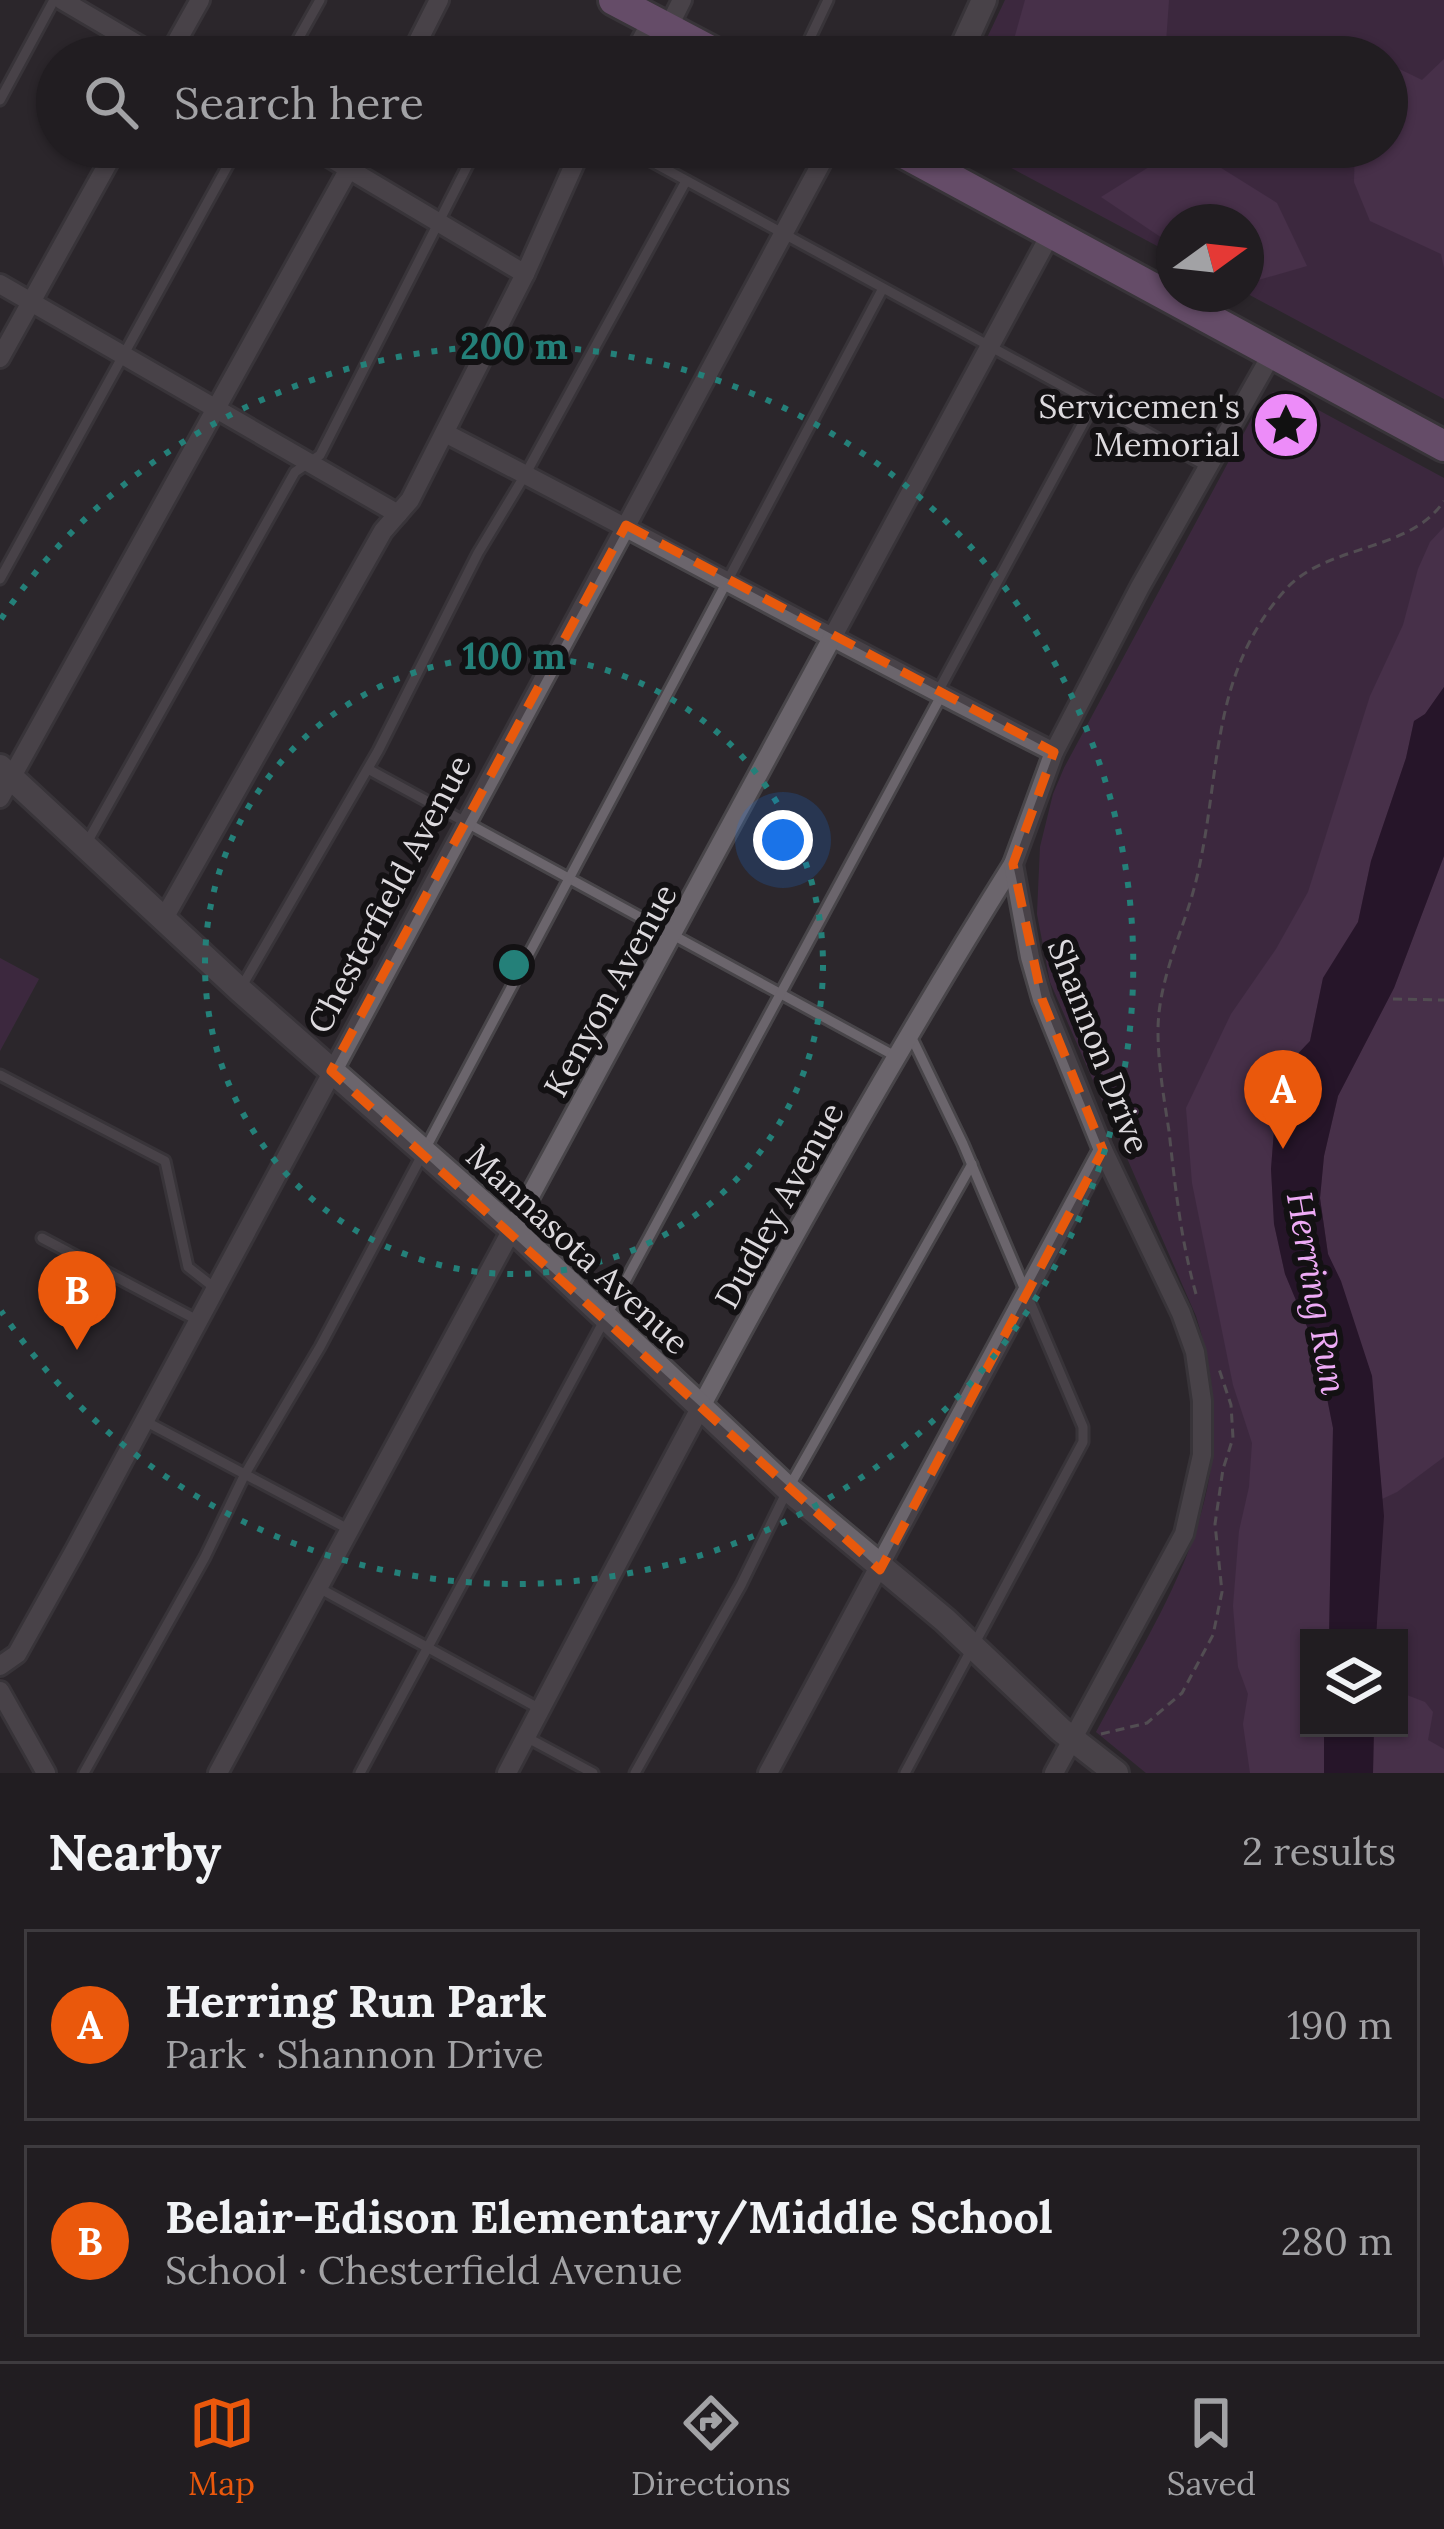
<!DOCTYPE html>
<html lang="en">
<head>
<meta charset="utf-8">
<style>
	body { margin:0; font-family:Lora,serif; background:#29262a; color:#f1f3f6 }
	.controls { position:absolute; right:36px; bottom:36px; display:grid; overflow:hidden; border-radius:0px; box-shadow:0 3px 9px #0004 }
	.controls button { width:108px; height:108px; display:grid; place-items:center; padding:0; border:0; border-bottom:3px solid #3e3b3f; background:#211d21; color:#f1f3f6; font:60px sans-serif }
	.compass { position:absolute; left:1156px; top:204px; width:108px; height:108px; border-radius:50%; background:#211d21; box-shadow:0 3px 9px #0004; rotate:75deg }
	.you { position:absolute; left:783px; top:840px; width:42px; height:42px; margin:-30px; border:9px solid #fff; border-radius:50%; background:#1a73e8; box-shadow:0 0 0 18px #1a73e833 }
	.badge { display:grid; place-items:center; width:78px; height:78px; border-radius:50%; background:#ea580c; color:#fff; font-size:39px; font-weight:700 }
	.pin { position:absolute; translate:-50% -99px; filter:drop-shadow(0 3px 6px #0008) }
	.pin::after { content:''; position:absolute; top:63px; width:42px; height:36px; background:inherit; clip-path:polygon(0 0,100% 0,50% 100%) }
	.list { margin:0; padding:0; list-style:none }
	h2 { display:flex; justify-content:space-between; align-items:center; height:156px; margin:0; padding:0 48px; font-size:51px }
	h2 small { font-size:39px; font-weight:400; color:#a2a2a5 }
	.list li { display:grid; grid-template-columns:78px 1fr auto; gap:36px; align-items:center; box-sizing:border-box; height:192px; margin:0 24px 24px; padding:0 24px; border:3px solid #3e3b3f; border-radius:0px }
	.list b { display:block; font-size:45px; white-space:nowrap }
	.list p { margin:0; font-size:39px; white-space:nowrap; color:#a2a2a5 }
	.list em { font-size:39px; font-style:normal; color:#a2a2a5 }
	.icon { flex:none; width:66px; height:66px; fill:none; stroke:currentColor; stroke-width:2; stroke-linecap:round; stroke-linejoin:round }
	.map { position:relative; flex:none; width:1444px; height:1773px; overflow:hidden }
	.search { position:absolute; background:#211d21; box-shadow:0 3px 9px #0004; left:36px; right:36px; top:36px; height:132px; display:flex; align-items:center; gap:30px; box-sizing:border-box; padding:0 42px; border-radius:66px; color:#a2a2a5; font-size:45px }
	.sheet { height:588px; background:#211d21 }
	nav { display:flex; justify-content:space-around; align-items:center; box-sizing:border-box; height:168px; border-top:3px solid #3e3b3f; background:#211d21; font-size:33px; color:#a2a2a5 }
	nav a { display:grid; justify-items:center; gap:6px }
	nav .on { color:#ea580c }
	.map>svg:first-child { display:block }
	.green { fill:#512c56; fill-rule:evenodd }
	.forest { fill:#683c6d }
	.water { fill:#210026 }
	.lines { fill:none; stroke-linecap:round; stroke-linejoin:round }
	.service-casing { stroke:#484549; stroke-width:15 }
	.minor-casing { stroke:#484549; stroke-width:24 }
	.tertiary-casing { stroke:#484549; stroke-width:30 }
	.primary-casing { stroke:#484549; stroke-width:36 }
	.path { stroke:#807c80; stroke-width:3; stroke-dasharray:9 6; stroke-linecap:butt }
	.service { stroke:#6b656c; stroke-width:9 }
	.minor { stroke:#6b656c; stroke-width:18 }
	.tertiary { stroke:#6b656c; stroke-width:24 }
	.primary { stroke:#ac7bb2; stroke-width:30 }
	.marked { fill:none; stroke:#e8590c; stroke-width:9; stroke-dasharray:24 15; stroke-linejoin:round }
	.ring { fill:none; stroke:#248079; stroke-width:6; stroke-dasharray:6 12 }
	.labels { text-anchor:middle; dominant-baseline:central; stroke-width:12; stroke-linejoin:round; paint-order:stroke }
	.poi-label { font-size:33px; fill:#dddade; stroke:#131113; text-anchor:end }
	.street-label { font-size:33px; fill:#dddade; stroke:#131113 }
	.water-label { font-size:36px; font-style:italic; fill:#eeabf6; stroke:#131113 }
	.centre { fill:#248079; stroke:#131113; stroke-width:6 }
	.ring-label { font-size:36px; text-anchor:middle; font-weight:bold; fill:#248079; stroke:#131113; stroke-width:12; stroke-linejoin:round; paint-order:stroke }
</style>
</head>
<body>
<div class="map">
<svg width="1444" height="1773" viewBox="0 0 1444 1773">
	<rect width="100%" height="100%" fill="#2c272c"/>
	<g class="green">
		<polygon points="1005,0 1444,0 1444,399 1246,293 1246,222 1174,222 1174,255 972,147 1387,147 1387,57 978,57"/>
		<path d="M1273 392H1285L1444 478V1773H1146L1096 1732C1172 1590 1250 1484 1196 1316L1050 982 1037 914 1040 847 1053 794 1064 768 1259 405ZM1309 1638H1399V1728H1309Z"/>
		<polygon points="0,958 39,979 0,1051"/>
	</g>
	<g class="forest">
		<polygon points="1025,0 1169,0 1166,42 1154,57 1009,57"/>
		<polygon points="1444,59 1444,268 1441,254 1370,221 1354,182 1355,147 1387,147 1387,63 1422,80"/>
		<polygon points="1210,161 1277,203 1307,266 1248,283 1246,222 1174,222 1174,246 1101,197 1157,162"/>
		<polygon points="1444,527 1444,687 1425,714 1414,721 1406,758 1371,861 1358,922 1323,978 1310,1041 1290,1062 1275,1117 1271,1169 1274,1224 1285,1274 1318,1353 1333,1428 1329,1638 1309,1638 1309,1728 1324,1728 1324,1773 1250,1773 1243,1724 1248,1694 1238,1667 1233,1606 1239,1531 1249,1487 1252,1443 1233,1385 1192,1183 1186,1108 1231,1014 1276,949 1308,892 1370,696 1403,625 1418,569 1430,542"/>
		<polygon points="1444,856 1444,1457 1397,1492 1382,1499 1372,1376 1328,1254 1320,1198 1324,1156 1338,1096 1394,988"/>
		<polygon points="1399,1692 1425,1702 1433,1712 1428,1740 1444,1749 1444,1773 1373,1773 1374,1728 1399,1728"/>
	</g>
	<g class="water">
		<polygon points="1444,687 1444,856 1394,988 1338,1096 1324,1156 1320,1198 1328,1254 1341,1281 1372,1376 1384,1516 1376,1638 1329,1638 1333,1428 1318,1353 1285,1274 1274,1224 1271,1169 1275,1117 1290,1062 1310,1041 1323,978 1358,922 1371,861 1406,758 1414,721 1425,714"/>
		<polygon points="1324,1728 1374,1728 1373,1773 1324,1773"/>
	</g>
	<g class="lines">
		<g class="service-casing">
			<g id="service">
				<polyline points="288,57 320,0"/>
				<polyline points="801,57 828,0"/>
				<polyline points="0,100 54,0"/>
				<polyline points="625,147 1094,403"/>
				<polyline points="0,579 238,147"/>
				<polyline points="368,769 895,1056"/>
				<polyline points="85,846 295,472 320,455 477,147"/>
				<polyline points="242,986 378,751 478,553 525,475 686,181"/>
				<polyline points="0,1075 165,1161 188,1267 216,1289"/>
				<polyline points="42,1238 199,1321"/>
				<polyline points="143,1420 350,1530"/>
				<polyline points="319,1588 540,1709"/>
				<polyline points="526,1737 593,1773"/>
				<polyline points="84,1773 205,1557 245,1474 320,1347 882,290"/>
				<polyline points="360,1773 941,696 941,686 1094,403 1208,467"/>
				<polyline points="635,1773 741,1585 788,1489 972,1164"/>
				<polyline points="905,1773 1083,1442 1083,1427 963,1144 909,1032"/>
			</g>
		</g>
		<g class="minor-casing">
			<g id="minor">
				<polyline points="62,0 159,57"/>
				<polyline points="668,28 682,0"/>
				<polyline points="168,57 200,0"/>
				<polyline points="410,57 439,0"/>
				<polyline points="632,57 652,20"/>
				<polyline points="312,147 525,274"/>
				<polyline points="0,284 398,514"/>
				<polyline points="0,358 117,147"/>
				<path d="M445 433C649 538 849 649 1054 752"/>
				<polyline points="0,798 361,147"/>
				<polyline points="163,920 383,531 410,500 525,274 582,147"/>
				<polyline points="0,1666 17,1654 75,1550 830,147"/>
				<polyline points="0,1691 46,1773"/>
				<polyline points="218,1773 1051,233"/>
				<path d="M507 1773C668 1466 829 1158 1013 864"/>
				<polyline points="768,1773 1103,1150"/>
				<polyline points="1054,1773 1184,1534 1202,1455 1202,1401 1195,1352 1181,1313 1103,1150 1042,999 1030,957 1013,864 1054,752 1140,587 1273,352"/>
			</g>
		</g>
		<g class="tertiary-casing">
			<g id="tertiary">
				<polyline points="958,57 984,0"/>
				<polyline points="0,767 240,990 513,1230 788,1489 945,1620 1061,1730 1116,1773"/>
			</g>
		</g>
		<g class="primary-casing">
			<g id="primary">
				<polyline points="614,0 722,57"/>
				<polyline points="893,147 1444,446"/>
			</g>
		</g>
		<g class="path">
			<polyline points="1393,999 1444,1000"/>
			<path d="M1196 1294C1181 1241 1175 1186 1169 1131 1164 1099 1158 1064 1158 1031 1158 979 1184 930 1196 881 1222 775 1208 676 1286 589 1327 544 1410 552 1444 501"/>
			<polyline points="1101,1734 1147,1723 1182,1693 1213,1635 1222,1592 1215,1524 1223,1469 1233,1438 1231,1405 1218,1366"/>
		</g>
		<use href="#service" class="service"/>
		<use href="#minor" class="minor"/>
		<use href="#tertiary" class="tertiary"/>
		<use href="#primary" class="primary"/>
	</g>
	<path d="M0 0H1444V1773H0ZM626 525 1054 752 1013 864 1042 999 1103 1150 880 1570 331 1071Z" fill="#2c272c" fill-opacity=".55" fill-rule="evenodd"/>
	<path class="marked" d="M626 525 1054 752 1013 864 1042 999 1103 1150 880 1570 331 1071Z"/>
	<g class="ring">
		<circle cx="514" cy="965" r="309"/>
		<path d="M1 619A619 619 0 1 1 1 1311"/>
	</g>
	<defs>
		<g id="sight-disc" transform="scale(3.45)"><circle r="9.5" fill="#ed8cf9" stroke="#131113"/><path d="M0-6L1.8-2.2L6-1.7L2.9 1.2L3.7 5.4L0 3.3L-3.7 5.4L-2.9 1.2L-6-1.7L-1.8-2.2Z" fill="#111"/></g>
	</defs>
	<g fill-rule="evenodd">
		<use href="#sight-disc" x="1286" y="425"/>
	</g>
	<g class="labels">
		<g class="poi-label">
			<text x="1240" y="406">Servicemen's<tspan x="1240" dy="38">Memorial</tspan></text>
		</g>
		<g class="street-label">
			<text transform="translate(389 894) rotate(-62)">Chesterfield Avenue</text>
			<text transform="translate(610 990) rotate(-61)">Kenyon Avenue</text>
			<text transform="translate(1099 1046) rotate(69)">Shannon Drive</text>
			<text transform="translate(779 1205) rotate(-61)">Dudley Avenue</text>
			<text transform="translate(578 1249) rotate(43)">Mannasota Avenue</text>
		</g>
		<g class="water-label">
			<text transform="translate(1317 1293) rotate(80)">Herring Run</text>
		</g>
	</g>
	<circle cx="514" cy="965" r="18" class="centre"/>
	<g class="ring-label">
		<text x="514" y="359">200 m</text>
		<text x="514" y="669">100 m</text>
	</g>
</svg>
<div class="controls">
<button><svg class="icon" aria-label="layers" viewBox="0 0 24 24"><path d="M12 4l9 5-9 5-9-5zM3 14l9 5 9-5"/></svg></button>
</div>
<svg class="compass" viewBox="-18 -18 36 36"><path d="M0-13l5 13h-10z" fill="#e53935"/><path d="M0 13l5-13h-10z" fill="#a2a2a5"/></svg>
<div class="you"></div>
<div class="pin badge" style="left:1283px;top:1149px">A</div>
<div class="pin badge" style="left:77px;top:1350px">B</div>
<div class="search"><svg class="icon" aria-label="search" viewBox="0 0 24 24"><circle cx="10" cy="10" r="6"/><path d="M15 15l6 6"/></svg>Search here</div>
</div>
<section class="sheet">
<h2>Nearby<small>2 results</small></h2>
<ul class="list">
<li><span class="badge">A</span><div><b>Herring Run Park</b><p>Park · Shannon Drive</p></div><em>190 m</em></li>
<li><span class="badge">B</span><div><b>Belair-Edison Elementary/Middle School</b><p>School · Chesterfield Avenue</p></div><em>280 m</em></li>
</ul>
</section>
<nav>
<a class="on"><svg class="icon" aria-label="map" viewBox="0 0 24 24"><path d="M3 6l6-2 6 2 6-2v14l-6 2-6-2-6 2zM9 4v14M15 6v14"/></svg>Map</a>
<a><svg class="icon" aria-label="directions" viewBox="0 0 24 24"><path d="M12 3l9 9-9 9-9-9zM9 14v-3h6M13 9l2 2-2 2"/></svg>Directions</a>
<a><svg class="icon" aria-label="saved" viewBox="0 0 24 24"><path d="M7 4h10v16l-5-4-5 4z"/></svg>Saved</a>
</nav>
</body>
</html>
